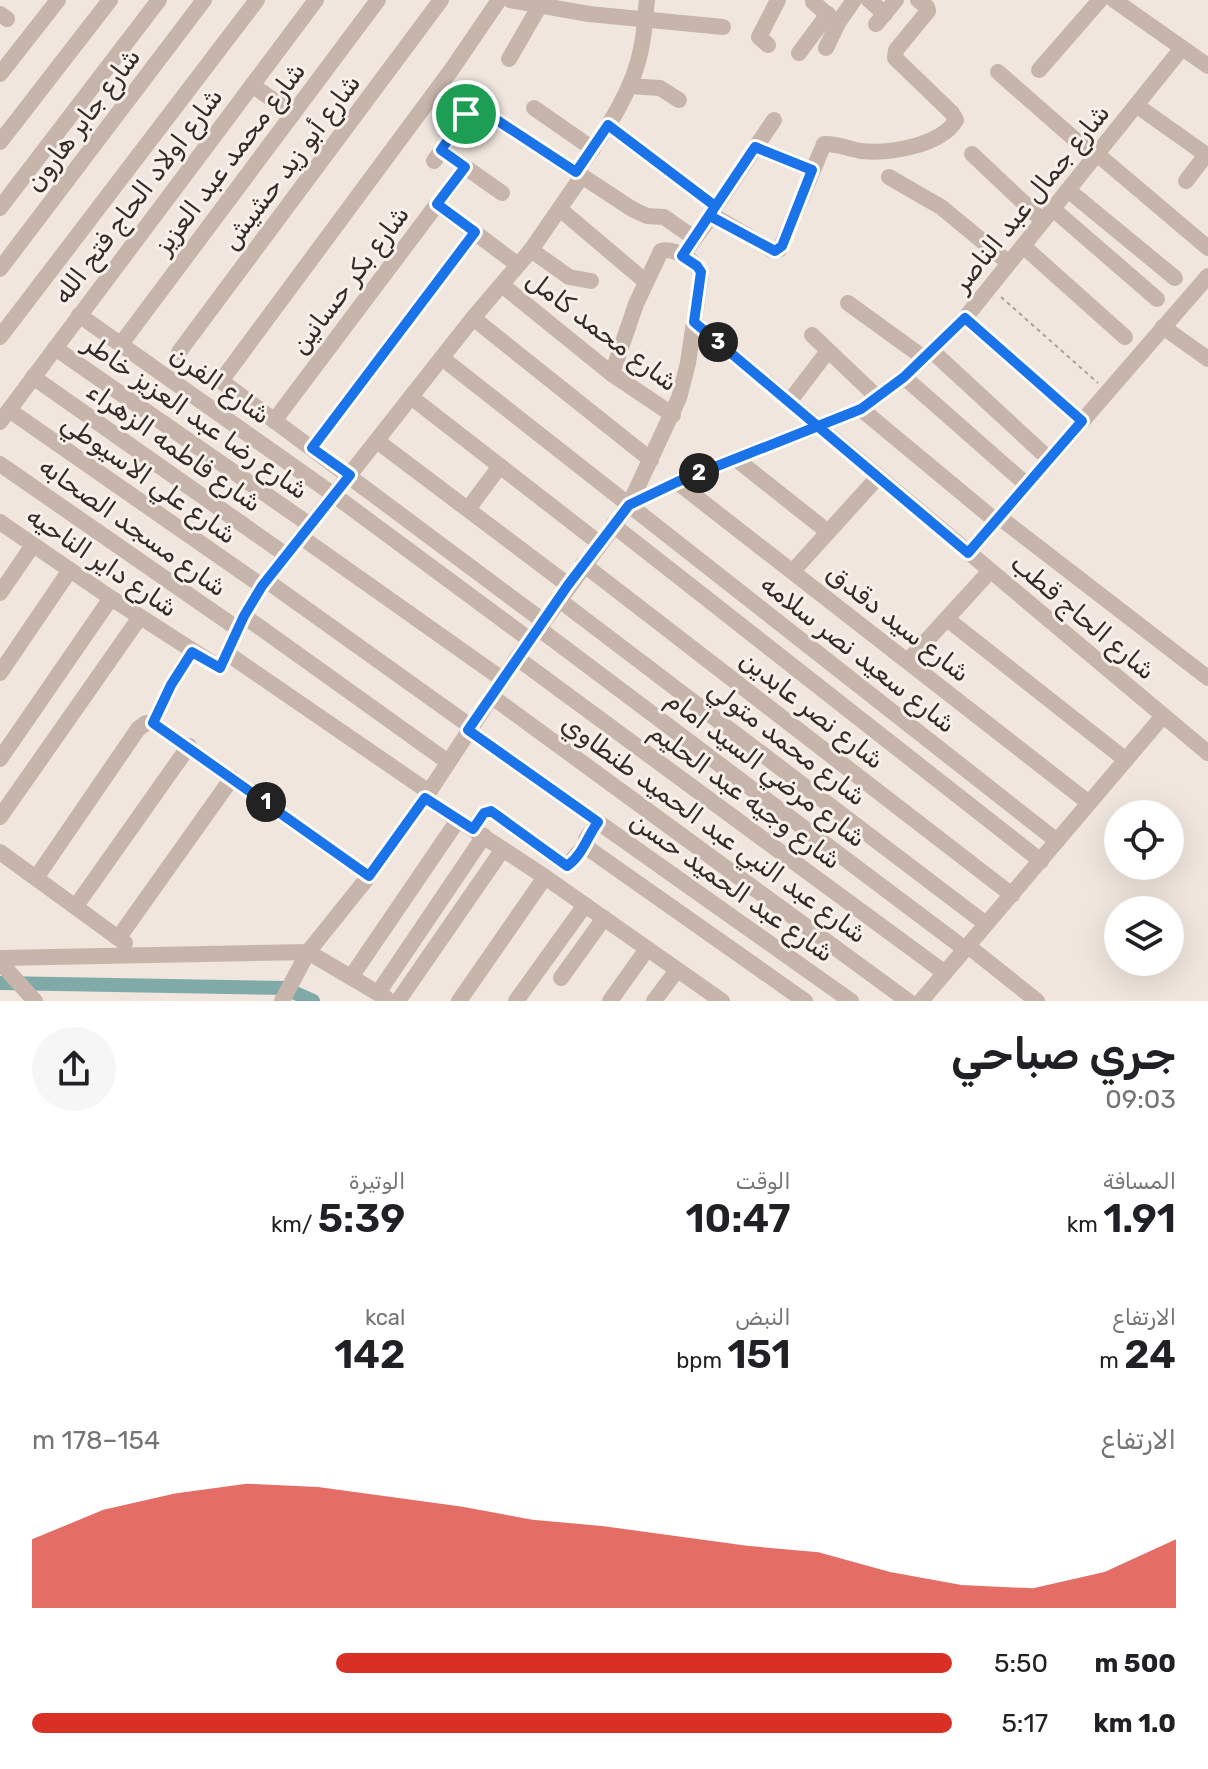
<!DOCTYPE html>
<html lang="ar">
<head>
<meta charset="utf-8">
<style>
  body { margin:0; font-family:Rubik,"Noto Sans Arabic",sans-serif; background:#f6f6f6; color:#202124; direction:rtl; height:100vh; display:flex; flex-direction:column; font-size:30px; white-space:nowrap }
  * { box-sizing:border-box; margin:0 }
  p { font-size:26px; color:#757577 }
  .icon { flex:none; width:44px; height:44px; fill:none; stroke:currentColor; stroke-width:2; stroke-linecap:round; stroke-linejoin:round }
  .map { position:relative; height:1001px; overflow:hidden; direction:ltr }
  .panel { display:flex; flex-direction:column; background:#fff; flex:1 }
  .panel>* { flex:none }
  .controls { position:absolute; left:1104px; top:800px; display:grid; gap:16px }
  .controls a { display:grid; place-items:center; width:80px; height:80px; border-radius:50%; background:#fff; box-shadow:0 8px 32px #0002; font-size:40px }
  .pin { position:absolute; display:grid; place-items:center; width:68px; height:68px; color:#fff; margin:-34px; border:4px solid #fff; border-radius:50%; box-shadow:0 2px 8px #0007 }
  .km { position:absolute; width:40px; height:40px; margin:-20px; border-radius:50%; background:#222; color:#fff; font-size:22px; line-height:40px; text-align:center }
  .round { display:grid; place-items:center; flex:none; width:84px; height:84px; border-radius:42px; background:#f6f6f6 }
  .summary { display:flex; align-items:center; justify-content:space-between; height:136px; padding:0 32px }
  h1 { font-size:44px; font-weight:600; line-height:60px }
  .stats { display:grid; grid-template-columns:repeat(3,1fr); gap:12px; height:136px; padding:8px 32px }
  .stats div { display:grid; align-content:center }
  .stats b { font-size:40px; font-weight:600 }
  .stats small { font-size:22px; font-weight:400 }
  .stats p { font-size:22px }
  .chart { height:224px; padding:16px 32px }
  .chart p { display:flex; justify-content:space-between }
  .chart svg { width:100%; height:144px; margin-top:8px; fill:#d93025; opacity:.7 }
  ul { padding:0 32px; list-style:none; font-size:26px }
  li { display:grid; grid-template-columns:128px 96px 1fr; align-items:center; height:60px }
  li i { height:20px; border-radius:10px; background:#d93025 }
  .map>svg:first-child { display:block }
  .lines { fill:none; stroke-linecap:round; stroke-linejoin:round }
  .canal { stroke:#80aaa8; stroke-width:14 }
  .path { stroke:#b29f95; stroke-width:2; stroke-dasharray:4 4; stroke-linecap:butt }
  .minor { stroke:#c7b5ab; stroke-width:16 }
  .route-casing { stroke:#fff; stroke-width:16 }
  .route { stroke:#1a73e8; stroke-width:10 }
  .labels { text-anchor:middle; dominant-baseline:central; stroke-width:6; stroke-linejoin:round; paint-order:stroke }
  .street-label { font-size:26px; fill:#352c29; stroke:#f8f0ea }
</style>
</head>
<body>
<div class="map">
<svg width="1208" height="1001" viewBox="0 0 1208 1001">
  <rect width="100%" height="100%" fill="#f0e6de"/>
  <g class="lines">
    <polyline class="canal" points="0,983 284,988 313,1001"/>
    <polyline class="path" points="1001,297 1098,383"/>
    <g class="minor">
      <polyline points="499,0 452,69 221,381 543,621"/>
      <polyline points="510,0 589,14 723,27"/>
      <polyline points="869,0 885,14"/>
      <polyline points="1114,0 1208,66"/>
      <polyline points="813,2 836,22"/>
      <polyline points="0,14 7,19"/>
      <polyline points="876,24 896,0"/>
      <polyline points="768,45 759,37 778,0"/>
      <polyline points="826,48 838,23 854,0"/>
      <polyline points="799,53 828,14"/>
      <polyline points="509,59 539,7"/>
      <polyline points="1039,70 1100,0"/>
      <polyline points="998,72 1095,157"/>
      <polyline points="0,74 58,0"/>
      <polyline points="252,85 293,114"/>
      <polyline points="629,86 660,88 679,100"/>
      <polyline points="1136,105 1208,156"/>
      <polyline points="534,108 593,149"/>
      <polyline points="608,125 715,206"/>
      <polyline points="0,142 110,0"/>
      <polyline points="755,147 812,170"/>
      <polyline points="441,150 502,193"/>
      <polyline points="972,154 1043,221"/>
      <polyline points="1097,154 1208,248"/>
      <polyline points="434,161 469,111 480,109 632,209 647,216 664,217 694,238"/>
      <path d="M576,172C604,133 634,92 642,44C645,29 645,15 647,0"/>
      <polyline points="889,177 941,207 1009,263"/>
      <polyline points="1186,181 1206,155"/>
      <polyline points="1068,190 1175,278"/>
      <polyline points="437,204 518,265"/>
      <polyline points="0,208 159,0"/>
      <polyline points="1053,209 1157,299"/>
      <polyline points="561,210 646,282"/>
      <polyline points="710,215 774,120"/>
      <polyline points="1023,246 1125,337"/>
      <polyline points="531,250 569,277 591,281"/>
      <path d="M682,256L712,215L772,250L780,249L824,144C836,143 849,149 861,151C888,154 941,146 956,120L952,113L895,58L896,50L928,11L927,7L918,0"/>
      <polyline points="0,269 204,0"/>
      <polyline points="502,285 612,374 673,415"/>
      <polyline points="848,303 924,358"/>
      <polyline points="79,315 334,495 530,640"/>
      <polyline points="473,318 651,460"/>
      <polyline points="965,318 1082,421"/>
      <polyline points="694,322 1208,753"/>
      <polyline points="1163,327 1208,359"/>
      <polyline points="812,335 877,397"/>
      <polyline points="0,337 257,0"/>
      <polyline points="121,344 378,0"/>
      <polyline points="55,348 310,525"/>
      <polyline points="932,351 1049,459"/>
      <polyline points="179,352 441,0"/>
      <polyline points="442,358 1057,841"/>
      <path d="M612,374L636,304L661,251C675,247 698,262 701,275L688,363L679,398L629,505"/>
      <polyline points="33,377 286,555"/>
      <polyline points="904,377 1027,485"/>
      <polyline points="411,397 599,543"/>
      <polyline points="789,402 828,351"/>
      <polyline points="861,409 996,521"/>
      <polyline points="9,410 262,586"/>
      <polyline points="274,421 465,167"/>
      <polyline points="0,422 316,0"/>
      <polyline points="377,441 568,585"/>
      <polyline points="312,448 475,232"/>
      <polyline points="736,459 828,532"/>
      <polyline points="0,464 238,629"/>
      <polyline points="677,482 1089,803"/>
      <polyline points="468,509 500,466"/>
      <polyline points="999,517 1208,678"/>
      <polyline points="0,522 111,598 220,668 244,616 262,586 473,318 531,250 582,176"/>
      <polyline points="613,525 1041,861"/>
      <polyline points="301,537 502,679"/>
      <polyline points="968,553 1208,276"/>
      <polyline points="583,564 1012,895"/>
      <polyline points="793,571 878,477"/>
      <polyline points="267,581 470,726"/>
      <polyline points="0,593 33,545"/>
      <polyline points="558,599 986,924"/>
      <polyline points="244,616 448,762"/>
      <polyline points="947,619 1126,760"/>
      <polyline points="538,628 965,949"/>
      <polyline points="228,654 429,792"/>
      <polyline points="517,658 945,973"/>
      <polyline points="908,661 990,571"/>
      <polyline points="0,673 70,570"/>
      <polyline points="491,696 908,1001"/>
      <polyline points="153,723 171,685 192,652"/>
      <polyline points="468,730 851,1001"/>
      <polyline points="0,759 111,598"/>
      <polyline points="425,798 545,877 722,1001"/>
      <polyline points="0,817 140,617"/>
      <polyline points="598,822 586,839 589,849 805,1001"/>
      <polyline points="473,829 484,813 491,811 567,866 586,844"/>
      <polyline points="0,852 125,943"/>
      <polyline points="36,878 138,729 146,723 153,723 369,876"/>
      <polyline points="76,906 189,746"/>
      <polyline points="119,937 232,778"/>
      <polyline points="968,946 1037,1001"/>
      <polyline points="308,952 386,998"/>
      <polyline points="0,958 308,952"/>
      <polyline points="0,962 35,1001"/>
      <polyline points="351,977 458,820"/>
      <polyline points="561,978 604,918"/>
      <polyline points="378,993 484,836"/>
      <polyline points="282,1001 308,952 369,876 425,798 517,658 629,505 677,482 861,409 904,377 965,318 1182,48"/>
      <polyline points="398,1001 503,849"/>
      <polyline points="459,1001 545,877"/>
      <polyline points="516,1001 585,905"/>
      <polyline points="610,1001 647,949"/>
      <polyline points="654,1001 677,970"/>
      <polyline points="921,1001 1163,716"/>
    </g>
  </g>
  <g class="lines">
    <g class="route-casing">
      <path id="route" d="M466,114L441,150L465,167L437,204L475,232L312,448L350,475L262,586L244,616L220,668L192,652L171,685L153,723L369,876L425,798L473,829L484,813L491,811L567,866C582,856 587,837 598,822L468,730L568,585L629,505L677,482L861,409L904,377L965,318L1082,421L968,553L694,322L701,272L697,266L682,256L755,147L812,170L782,246L775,251L710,216L715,206L608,125L576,172L480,109H472L466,114"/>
    </g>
    <use href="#route" class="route"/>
  </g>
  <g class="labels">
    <g class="street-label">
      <text transform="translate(83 120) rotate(-53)">شارع جابر هارون</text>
      <text transform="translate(230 158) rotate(-53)">شارع محمد عبد العزيز</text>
      <text transform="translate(291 162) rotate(-53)">شارع أبو زيد حشيش</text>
      <text transform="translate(138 196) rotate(-53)">شارع اولاد الحاج فتح الله</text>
      <text transform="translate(1031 198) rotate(-51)">شارع جمال عبد الناصر</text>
      <text transform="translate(350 280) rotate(-53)">شارع بكر حسانين</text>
      <text transform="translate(602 331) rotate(37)">شارع محمد كامل</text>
      <text transform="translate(220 385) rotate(35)">شارع الفرن</text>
      <text transform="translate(196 417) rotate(35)">شارع رضا عبد العزيز خاطر</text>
      <text transform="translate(174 447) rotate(35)">شارع فاطمه الزهراء</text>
      <text transform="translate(149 479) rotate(35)">شارع علي الاسيوطي</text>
      <text transform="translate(133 527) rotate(35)">شارع مسجد الصحابه</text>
      <text transform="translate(102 562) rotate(34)">شارع داير الناحيه</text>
      <text transform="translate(1083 617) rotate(40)">شارع الحاج قطب</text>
      <text transform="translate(898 623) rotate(38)">شارع سيد دقدق</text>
      <text transform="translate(858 654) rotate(38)">شارع سعيد نصر سلامه</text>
      <text transform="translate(812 710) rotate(38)">شارع نصر عابدين</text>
      <text transform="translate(787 743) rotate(37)">شارع محمد متولي</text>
      <text transform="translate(766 769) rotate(37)">شارع مرضي السيد امام</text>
      <text transform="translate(745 796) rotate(36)">شارع وجيه عبد الحليم</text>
      <text transform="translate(714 829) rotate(36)">شارع عبد النبي عبد الحميد طنطاوي</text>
      <text transform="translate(732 887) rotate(35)">شارع عبد الحميد حسن</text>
    </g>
  </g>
</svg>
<div class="controls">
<a><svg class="icon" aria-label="locate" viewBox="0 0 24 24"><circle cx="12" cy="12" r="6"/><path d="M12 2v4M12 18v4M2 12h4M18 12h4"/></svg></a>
<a><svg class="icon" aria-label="layers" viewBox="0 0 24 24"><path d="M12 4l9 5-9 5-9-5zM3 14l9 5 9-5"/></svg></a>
</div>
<div class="pin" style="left:466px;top:114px;background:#1e9e55"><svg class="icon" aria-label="arrive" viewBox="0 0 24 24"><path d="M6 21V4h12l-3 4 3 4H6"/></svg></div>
<b class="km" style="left:266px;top:802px">1</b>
<b class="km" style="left:699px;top:473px">2</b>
<b class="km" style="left:718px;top:342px">3</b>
</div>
<section class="panel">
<div class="summary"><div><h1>جري صباحي</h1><p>09:03</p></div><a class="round"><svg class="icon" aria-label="share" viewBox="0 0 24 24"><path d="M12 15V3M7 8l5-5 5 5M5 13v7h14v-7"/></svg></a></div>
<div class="stats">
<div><p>المسافة</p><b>1.91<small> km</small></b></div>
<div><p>الوقت</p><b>10:47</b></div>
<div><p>الوتيرة</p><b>5:39<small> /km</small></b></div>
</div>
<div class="stats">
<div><p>الارتفاع</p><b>24<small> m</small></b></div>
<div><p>النبض</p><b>151<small> bpm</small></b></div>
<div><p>kcal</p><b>142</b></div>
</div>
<div class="chart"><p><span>الارتفاع</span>154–178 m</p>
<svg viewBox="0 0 160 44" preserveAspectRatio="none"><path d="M0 44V23L10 14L20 9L30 6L40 7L50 10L60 13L70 17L80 19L90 22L100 25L110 27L120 33L130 37L140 38L150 33L160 23V44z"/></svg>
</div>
<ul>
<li><b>500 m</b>5:50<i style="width:67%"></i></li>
<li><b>1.0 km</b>5:17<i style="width:100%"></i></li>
</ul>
</section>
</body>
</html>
